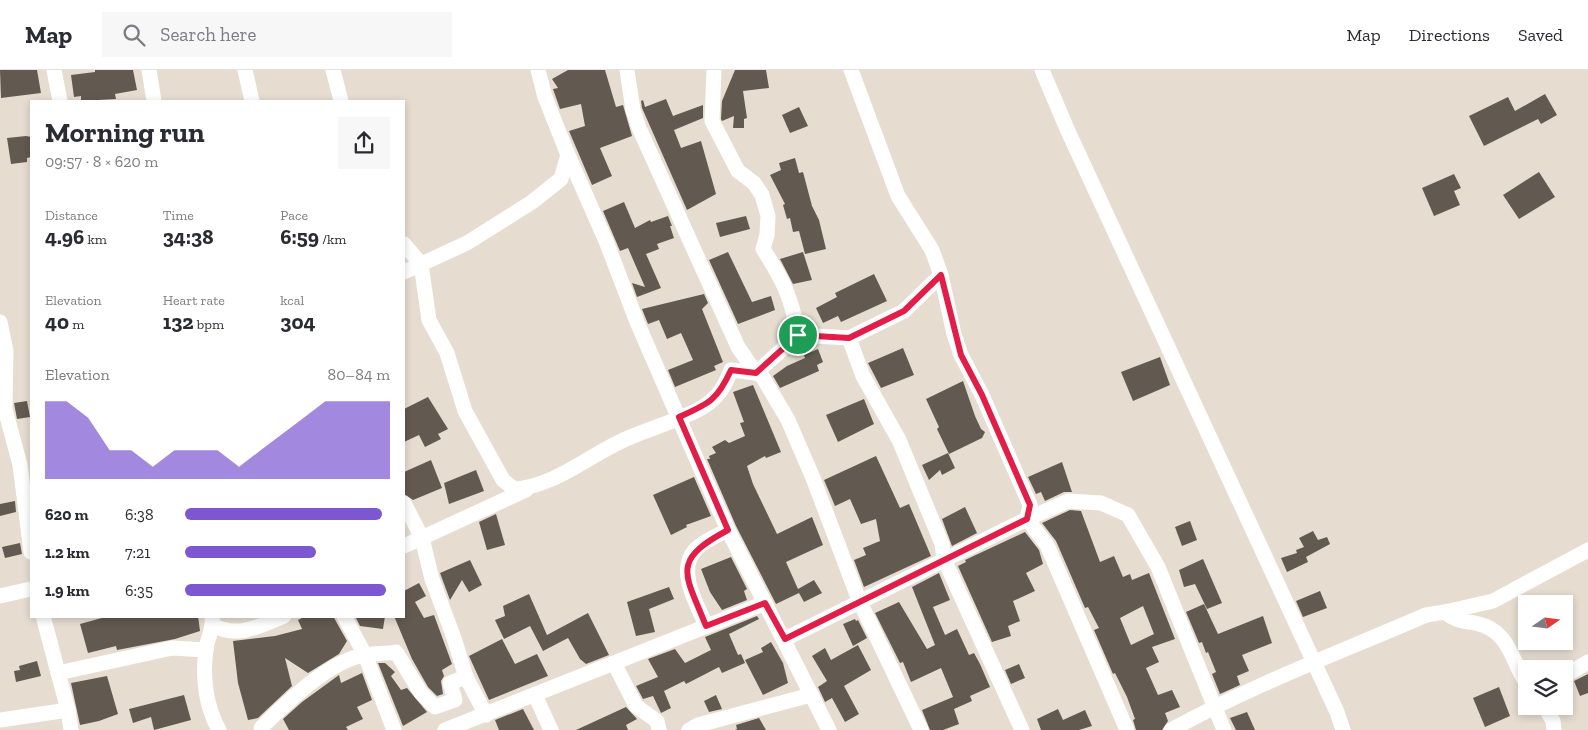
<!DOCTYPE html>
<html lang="en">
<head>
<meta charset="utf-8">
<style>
  body { margin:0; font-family:"Zilla Slab",serif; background:#f7f7f7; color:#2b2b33; height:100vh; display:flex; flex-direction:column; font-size:19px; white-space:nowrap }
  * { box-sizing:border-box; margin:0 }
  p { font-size:16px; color:#7c7c81 }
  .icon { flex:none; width:28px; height:28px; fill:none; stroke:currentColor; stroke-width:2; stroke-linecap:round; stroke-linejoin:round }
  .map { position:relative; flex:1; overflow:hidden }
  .drawer { position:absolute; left:30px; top:30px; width:375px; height:518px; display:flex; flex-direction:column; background:#fff; border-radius:0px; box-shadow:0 2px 8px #0003 }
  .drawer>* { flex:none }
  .needle { width:32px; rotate:76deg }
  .tools { position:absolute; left:1518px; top:525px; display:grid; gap:10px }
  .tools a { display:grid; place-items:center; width:55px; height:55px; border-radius:0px; background:#fff; box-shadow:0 2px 8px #0003; font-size:25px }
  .pin { position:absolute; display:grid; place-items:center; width:42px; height:42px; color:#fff; margin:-21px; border:2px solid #fff; border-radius:50%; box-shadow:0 1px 5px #0007 }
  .round { display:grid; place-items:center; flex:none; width:52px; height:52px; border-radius:0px; background:#f7f7f7 }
  .summary { display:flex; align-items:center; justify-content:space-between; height:85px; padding:0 15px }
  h1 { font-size:28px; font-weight:700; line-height:38px }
  .figures { display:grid; grid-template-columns:repeat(3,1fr); gap:8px; height:85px; padding:5px 15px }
  .figures div { display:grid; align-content:center }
  .figures b { font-size:21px; font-weight:700 }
  .figures small { font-size:14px; font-weight:400 }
  .figures p { font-size:14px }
  .chart { height:140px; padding:10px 15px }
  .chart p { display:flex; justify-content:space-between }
  .chart svg { width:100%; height:90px; margin-top:5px; fill:#7c57d1; opacity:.7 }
  ul { padding:0 15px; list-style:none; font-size:16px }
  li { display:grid; grid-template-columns:80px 60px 1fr; align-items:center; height:38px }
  li i { height:12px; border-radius:6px; background:#7c57d1 }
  header { display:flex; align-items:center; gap:30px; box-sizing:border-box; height:70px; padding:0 25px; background:#fff; border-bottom:1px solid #e1e1e2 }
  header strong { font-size:24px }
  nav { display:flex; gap:28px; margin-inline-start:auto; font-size:18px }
  .search { width:350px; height:45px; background:#f7f7f7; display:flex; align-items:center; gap:12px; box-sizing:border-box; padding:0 18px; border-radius:0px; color:#7c7c81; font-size:19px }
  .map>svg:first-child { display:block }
  .building { fill:#625a50; fill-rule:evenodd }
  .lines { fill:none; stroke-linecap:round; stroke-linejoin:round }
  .street { stroke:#fff; stroke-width:15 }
  .route-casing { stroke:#fff; stroke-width:10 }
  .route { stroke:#e11d48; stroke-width:6 }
</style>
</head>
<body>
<header>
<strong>Map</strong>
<div class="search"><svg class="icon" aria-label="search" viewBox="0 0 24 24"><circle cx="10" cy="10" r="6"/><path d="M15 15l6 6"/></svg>Search here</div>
<nav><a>Map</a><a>Directions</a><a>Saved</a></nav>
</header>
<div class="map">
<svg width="1588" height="660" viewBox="0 0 1588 660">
  <rect width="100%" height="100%" fill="#e6ddd0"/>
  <g class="building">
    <polygon points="0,0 37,0 41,23 1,28"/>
    <polygon points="95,0 133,0 137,20 115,24 116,29 81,31 81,26 74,27 71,5 95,2"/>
    <polygon points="568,0 605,0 616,37 623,35 632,66 600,78 612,106 592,115 569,61 585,56 581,34 560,39 553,19 558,18 552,9"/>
    <polygon points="735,0 766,0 769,18 743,21 747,48 744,49 744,58 733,58 734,46 722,51 721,49 722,31"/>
    <polygon points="1545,24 1557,45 1541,54 1538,49 1484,76 1469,46 1508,27 1515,41"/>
    <polygon points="666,29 673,46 703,35 703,48 674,60 681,78 701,71 716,124 687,140 642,38 641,31 643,30 645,37"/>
    <polygon points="799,37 808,56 790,63 782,45"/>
    <polygon points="26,66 31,67 31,87 27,88 27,92 11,94 7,68"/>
    <polygon points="795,88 799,103 803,102 812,136 819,150 826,179 805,184 799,161 793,162 790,148 787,149 783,135 785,134 770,105 781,100 779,93"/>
    <polygon points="1539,102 1555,127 1519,149 1503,125"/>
    <polygon points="1454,104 1461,118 1454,121 1460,135 1434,146 1422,118"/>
    <polygon points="624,132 635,158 650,150 651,152 668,146 672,156 670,156 674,168 657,174 659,179 646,184 661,218 637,227 632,213 645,217 628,178 620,181 603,141"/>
    <polygon points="746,146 750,159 720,167 716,153"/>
    <polygon points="728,182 752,232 771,226 775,240 738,254 709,190"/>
    <polygon points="803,182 812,210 793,214 780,189"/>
    <polygon points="874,204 887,231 841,252 838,246 823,253 816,238 837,227 835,223"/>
    <polygon points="704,224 708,233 702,239 723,292 714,296 716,300 675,317 668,300 693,290 681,263 667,269 659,250 648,254 642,239"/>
    <polygon points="903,278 914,305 881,318 868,293"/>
    <polygon points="818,279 823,292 817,295 819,301 780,318 773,306 787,296 805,288 804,285"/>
    <polygon points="1160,287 1170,315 1133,331 1121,302"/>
    <polygon points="963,311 975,346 981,359 985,362 982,368 949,384 937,359 939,357 926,329"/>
    <polygon points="753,315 781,382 766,388 765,386 747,396 753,414 777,464 812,447 823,475 786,492 798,519 814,510 822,523 804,532 799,523 776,534 736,456 707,389 710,389 709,386 716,383 712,377 725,370 729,373 745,366 740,353 744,352 733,322"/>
    <polygon points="428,327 448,359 438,364 441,369 425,377 419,365 404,372 404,339"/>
    <polygon points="864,329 874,354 838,372 826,345"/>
    <polygon points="27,331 30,347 17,349 14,333"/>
    <polygon points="948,383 955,398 942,405 940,400 929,410 922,395"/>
    <polygon points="876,386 900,438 909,434 931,486 864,517 854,490 866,485 863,478 880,471 876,449 861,454 850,429 835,436 824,410"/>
    <polygon points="431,390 442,418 413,430 404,424 404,402"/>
    <polygon points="1062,392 1072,422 1064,422 1045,431 1041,422 1036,424 1028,407"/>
    <polygon points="476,400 484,421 449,434 444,413"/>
    <polygon points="694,407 711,446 686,455 687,457 671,465 653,425"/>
    <polygon points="15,431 16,442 0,446 0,434"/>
    <polygon points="965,437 977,463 952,476 942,449"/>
    <path d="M1070,440L1081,441L1100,492L1114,486L1123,507L1130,504L1132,510L1149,503L1175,569L1152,577L1159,592L1146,598L1158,625L1172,620L1180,637L1165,643L1168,651L1162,660H1136L1133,650L1135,649L1127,627L1115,603L1113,604L1094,560L1099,558L1088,537L1085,538L1056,471L1042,453ZM1143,536L1154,564L1131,575L1120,548Z"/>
    <polygon points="496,444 505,475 487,480 479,452"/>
    <polygon points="1190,451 1197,470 1182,476 1175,457"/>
    <polygon points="1313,461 1318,470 1327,467 1330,474 1306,487 1308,492 1287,502 1281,488 1297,483 1296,480 1304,477 1299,468"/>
    <polygon points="1025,462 1039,480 1043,494 1026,503 1035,521 1013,531 1020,551 1008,556 1011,566 992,572 958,496 966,492 965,490"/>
    <polygon points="20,473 22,484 5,488 2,477"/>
    <polygon points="731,487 747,519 744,521 747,530 722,540 710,522 701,499"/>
    <polygon points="1203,489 1222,533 1207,539 1195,514 1184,517 1179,500"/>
    <polygon points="470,490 482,515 469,522 462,510 450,530 440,503"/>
    <polygon points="939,503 950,530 933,537 945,565 957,559 969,585 974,583 980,594 990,617 970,626 972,631 954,639 959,654 943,660 930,660 922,640 953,627 941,598 911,612 903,592 900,593 875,543 899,532 927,579 935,575 912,517"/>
    <polygon points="419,513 426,526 415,532 424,548 434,545 452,594 442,600 444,606 441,611 443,624 437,626 428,617 412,589 394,546 404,546 404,521"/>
    <polygon points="669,517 674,529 649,539 655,562 636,566 627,532"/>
    <polygon points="1320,521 1327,538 1303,547 1296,531"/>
    <polygon points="529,524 547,565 588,543 609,585 586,594 580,589 568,568 543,581 530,556 504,569 495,550 505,546 503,536"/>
    <polygon points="1204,534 1218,564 1263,546 1272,573 1242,585 1249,601 1237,606 1240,615 1220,624 1212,604 1216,602 1208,582 1206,583 1202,572 1199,573 1186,542"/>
    <polygon points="109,546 198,546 200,561 175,569 117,580 116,576 88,583 80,554"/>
    <polygon points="306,546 333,546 347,571 339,584 308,603 285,588 292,616 258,648 248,650 238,613 233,571 275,566 302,559 298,550"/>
    <polygon points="355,546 385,546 383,559 360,556"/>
    <polygon points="757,546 759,549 729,564 738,585 741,584 745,593 722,603 719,597 686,614 684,611 664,621 671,638 661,643 653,626 643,629 636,616 658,607 648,589 675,579 685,593 711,580 705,567"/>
    <polygon points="855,549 856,551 858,550 867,568 853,576 843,554"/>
    <polygon points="502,569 515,594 537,584 548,606 489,630 469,586"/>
    <polygon points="771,572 783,593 788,613 763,625 745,590 763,582 761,578"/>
    <polygon points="858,575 871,600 844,616 859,644 845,652 832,628 825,632 818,617 827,611 812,586 825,578 831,590"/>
    <polygon points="37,591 41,606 16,612 14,601 20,600 19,596"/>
    <polygon points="378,593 385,593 395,602 391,606 401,620 407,618 427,642 403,656"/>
    <polygon points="1019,594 1025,608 1011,614 1005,600"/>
    <polygon points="361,600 372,630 357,637 363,649 346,657 348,660 289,660 283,649 302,632 339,605 341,613 362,603"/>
    <polygon points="1588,604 1588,623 1580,626 1574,611"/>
    <polygon points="107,606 118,644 99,651 80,655 71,613"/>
    <polygon points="1499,617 1510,646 1485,657 1473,628"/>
    <polygon points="184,625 191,650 154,660 151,647 133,653 129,639"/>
    <polygon points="716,625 722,639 709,642 704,631"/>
    <polygon points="626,637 637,649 626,655 628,660 576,660"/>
    <polygon points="523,639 534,660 499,660 495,650"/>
    <polygon points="1058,639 1063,650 1085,640 1092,656 1079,660 1041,660 1037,649"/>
    <polygon points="1247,642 1255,660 1236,660 1230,648"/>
    <polygon points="759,648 766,660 735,660 737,659 736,655"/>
  </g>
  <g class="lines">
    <g class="street">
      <polyline points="54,0 60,31"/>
      <polyline points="149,0 154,31"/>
      <polyline points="245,0 252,31"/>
      <polyline points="333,0 341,31"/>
      <polyline points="538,0 545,27 568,85 606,171 637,252 700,397 728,460 829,660"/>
      <polyline points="627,0 633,40 639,58 738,277 756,303 762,306 788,350 813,408 859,530 921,660"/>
      <polyline points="851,0 898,126 932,180 941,205 954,264 961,285 982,325 1030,435 1027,449 1047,475 1127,660"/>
      <polyline points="1042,0 1067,59 1337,642 1343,660"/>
      <path d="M404,174L421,194L429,250L447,283L465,341L503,410L514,419C556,416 589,385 626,369C647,359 694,346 710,332C721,323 726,313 731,300L756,303L798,265C792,228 783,210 763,179L767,165L768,146L762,125L754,113L738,101L712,51L714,0"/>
      <polyline points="404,202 467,173 532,132 561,109 568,85"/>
      <polyline points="0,252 6,281 5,339 20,395 31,482"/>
      <polyline points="798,265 849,268 904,241 941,205"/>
      <polyline points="849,268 863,306 899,370 942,474 944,489 1022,660"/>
      <polyline points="404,433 422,468 432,509 454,568 466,607 486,645"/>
      <polyline points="404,476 526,420"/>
      <polyline points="0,526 31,519"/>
      <polyline points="1445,542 1493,531 1588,480"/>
      <polyline points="43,546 68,640 71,660"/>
      <path d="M212,546C214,559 207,568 206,580C202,607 206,637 219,660"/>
      <polyline points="344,546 365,585 394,660"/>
      <path d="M213,555C237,569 260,556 284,546"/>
      <path d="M706,556C698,535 676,502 695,480C703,471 717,466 728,460"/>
      <polyline points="785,569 1027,449 1068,431 1101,433 1128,445 1158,497 1224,660"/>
      <polyline points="614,593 636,636 657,651 659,660"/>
      <polyline points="58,603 172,578 206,580"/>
      <polyline points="1564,606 1588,592"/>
      <polyline points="535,625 551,660"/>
      <polyline points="1544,636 1553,651 1554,660"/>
      <polyline points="0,650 68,640"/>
      <path d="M261,658C286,633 330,590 365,585C375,583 386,584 396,582L421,623L435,637L455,630L450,613L466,607"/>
      <polyline points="445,660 765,533"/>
      <polyline points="689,660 698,655 811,625"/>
      <path d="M1171,660C1252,615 1341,582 1426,545L1445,542C1460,555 1468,549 1485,556C1510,566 1513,593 1526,613"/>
    </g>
  </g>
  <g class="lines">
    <g class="route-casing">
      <path id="route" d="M941,205L961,285L982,325L1030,435L1027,449L785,569L765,533L706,556C685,503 670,491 728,460L679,347C708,334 717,331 731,300L756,303L798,265L849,268L904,241Z"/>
    </g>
    <use href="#route" class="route"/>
  </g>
</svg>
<div class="tools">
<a><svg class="needle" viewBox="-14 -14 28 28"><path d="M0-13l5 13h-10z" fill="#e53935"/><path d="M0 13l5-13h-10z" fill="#7c7c81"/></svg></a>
<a><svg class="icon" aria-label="layers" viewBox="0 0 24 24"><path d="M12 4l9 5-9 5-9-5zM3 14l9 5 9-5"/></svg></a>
</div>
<div class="pin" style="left:798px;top:265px;background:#1e9e55"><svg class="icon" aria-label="arrive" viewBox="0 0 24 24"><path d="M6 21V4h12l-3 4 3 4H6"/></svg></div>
<section class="drawer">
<div class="summary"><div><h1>Morning run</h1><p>09:57 · 8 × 620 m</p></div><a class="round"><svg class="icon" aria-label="share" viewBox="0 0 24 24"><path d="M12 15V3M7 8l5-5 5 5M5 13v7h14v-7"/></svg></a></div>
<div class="figures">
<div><p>Distance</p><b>4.96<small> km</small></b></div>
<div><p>Time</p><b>34:38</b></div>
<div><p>Pace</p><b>6:59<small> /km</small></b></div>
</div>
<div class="figures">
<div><p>Elevation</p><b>40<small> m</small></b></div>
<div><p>Heart rate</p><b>132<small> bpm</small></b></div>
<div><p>kcal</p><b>304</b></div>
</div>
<div class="chart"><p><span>Elevation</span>80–84 m</p>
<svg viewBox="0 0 160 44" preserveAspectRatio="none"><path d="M0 44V6L10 6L20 14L30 30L40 30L50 38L60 30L70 30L80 30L90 38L100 30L110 22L120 14L130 6L140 6L150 6L160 6V44z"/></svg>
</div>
<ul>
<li><b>620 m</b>6:38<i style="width:96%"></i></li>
<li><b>1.2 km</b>7:21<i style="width:64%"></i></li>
<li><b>1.9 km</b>6:35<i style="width:98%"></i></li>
</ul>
</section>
</div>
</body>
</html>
